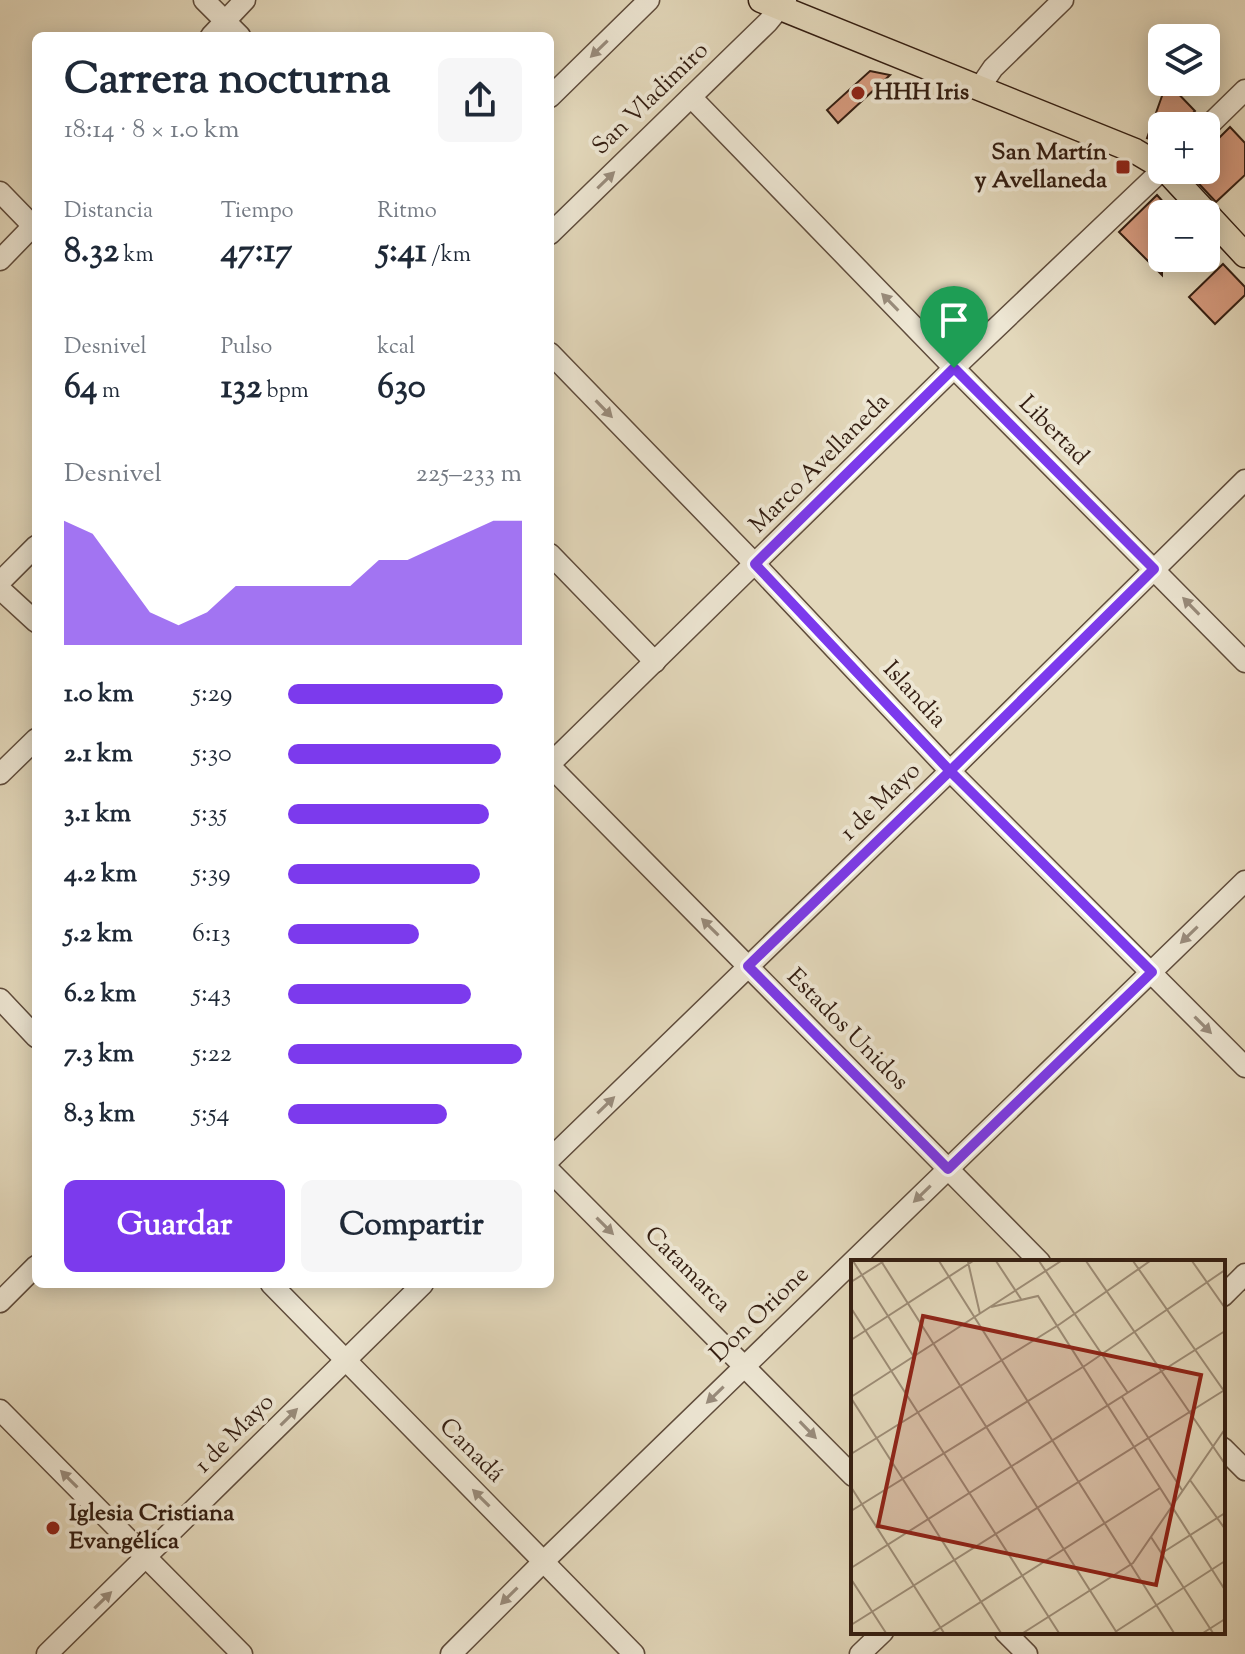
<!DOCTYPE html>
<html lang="es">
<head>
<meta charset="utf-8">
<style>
  body { margin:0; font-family:"Sorts Mill Goudy",serif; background:#f6f6f7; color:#1f2937; height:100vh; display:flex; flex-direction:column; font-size:30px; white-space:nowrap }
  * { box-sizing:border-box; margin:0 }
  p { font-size:26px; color:#747a83 }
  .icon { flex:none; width:44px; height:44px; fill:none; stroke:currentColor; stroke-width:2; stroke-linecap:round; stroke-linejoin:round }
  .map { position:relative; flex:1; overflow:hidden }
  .drawer { position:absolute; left:32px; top:32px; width:522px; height:1256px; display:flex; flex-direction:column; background:#fff; border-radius:12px; box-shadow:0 4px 20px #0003 }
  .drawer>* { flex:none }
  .controls { position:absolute; left:1148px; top:24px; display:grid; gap:16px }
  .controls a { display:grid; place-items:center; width:72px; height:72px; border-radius:12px; background:#fff; box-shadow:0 4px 20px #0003; font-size:40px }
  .pin { position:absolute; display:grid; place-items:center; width:68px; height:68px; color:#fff; margin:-82px -34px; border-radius:50% 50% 50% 0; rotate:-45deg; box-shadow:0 0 8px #0007 }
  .pin .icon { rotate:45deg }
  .round { display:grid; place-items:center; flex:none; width:84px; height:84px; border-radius:12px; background:#f6f6f7 }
  .headline { display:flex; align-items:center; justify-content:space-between; height:136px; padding:0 32px }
  h1 { font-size:44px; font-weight:700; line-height:60px }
  .figures { display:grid; grid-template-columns:repeat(3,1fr); gap:12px; height:136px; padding:8px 32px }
  .figures div { display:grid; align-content:center }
  .figures b { font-size:34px; font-weight:700 }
  .figures small { font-size:22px; font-weight:400 }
  .figures p { font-size:22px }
  .chart { height:224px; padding:16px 32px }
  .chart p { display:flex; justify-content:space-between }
  .chart svg { width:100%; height:144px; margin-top:8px; fill:#7c3aed; opacity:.7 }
  .cta { display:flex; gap:16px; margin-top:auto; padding:16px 32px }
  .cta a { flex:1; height:92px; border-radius:12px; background:#7c3aed; color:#fff; font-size:32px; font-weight:700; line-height:92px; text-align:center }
  .cta a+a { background:#f6f6f7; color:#1f2937 }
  ul { padding:0 32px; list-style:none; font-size:26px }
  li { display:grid; grid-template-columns:128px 96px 1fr; align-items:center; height:60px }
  li i { height:20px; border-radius:10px; background:#7c3aed }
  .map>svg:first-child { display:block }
  .building { fill:#d69a7e; stroke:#331d11; stroke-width:2 }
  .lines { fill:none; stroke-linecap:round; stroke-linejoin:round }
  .minor-casing { stroke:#5f4c3c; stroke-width:23 }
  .major-casing { stroke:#331d11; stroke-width:27 }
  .minor { stroke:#ede6d3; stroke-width:20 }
  .major { stroke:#e3d8bb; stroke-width:24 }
  .oneway { fill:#998c7c }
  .route-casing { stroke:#fff; stroke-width:16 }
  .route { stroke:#7c3aed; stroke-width:10 }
  .poi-dot { fill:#8f2418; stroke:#ede6d3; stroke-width:3 }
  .labels { text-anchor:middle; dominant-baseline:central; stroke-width:8; stroke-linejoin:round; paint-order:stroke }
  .poi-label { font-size:24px; font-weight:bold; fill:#331d11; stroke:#ede6d3; text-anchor:start }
  .street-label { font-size:24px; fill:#331d11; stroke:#ede6d3 }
  .inset-road { fill:none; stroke:#9d8d77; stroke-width:2 }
  .view { fill:#8f2418; fill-opacity:0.15; stroke:#8f2418; stroke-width:4 }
  .inset-edge { fill:none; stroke:#331d11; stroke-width:4 }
</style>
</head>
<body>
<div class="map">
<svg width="1245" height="1654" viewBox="0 0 1245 1654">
  <rect width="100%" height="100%" fill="#e3d8bb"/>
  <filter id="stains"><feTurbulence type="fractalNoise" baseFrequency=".0025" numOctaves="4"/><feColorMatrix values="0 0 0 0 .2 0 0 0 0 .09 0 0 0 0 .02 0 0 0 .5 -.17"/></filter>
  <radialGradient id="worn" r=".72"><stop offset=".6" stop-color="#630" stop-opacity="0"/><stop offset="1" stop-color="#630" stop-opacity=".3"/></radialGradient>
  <g class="building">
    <polygon points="870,71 890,75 838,123 827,110"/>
    <polygon points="1167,82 1195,111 1179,126 1162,126 1162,143 1147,138"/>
    <polygon points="1230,127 1245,143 1245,175 1216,202 1186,170 1206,170 1206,151"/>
    <polygon points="1157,195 1174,214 1162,214 1162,258 1175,258 1162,270 1162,275 1119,232"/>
    <polygon points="1223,264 1245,287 1245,295 1215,324 1189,297"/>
  </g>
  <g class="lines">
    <g class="minor-casing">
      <g id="minor">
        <polyline points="204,0 240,36"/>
        <polyline points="211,36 245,0"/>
        <polyline points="980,87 993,68 1063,0"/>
        <polyline points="550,97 649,0"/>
        <polyline points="691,97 954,368 1245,662"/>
        <polyline points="1206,128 1245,90"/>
        <polyline points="0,192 36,229"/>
        <polyline points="550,234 768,22 786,0"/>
        <polyline points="0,260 36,223"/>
        <polyline points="550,353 755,564 950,771 1245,1067"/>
        <polyline points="550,554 655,662"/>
        <polyline points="0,582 36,546"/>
        <polyline points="0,589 36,622"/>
        <polyline points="550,764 954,368 1162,170"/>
        <polyline points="550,766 1040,1262"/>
        <polyline points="0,774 36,739"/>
        <polyline points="0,999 36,1037"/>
        <polyline points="550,1159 950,771 1245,480"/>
        <polyline points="550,1171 853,1476"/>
        <polyline points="271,1284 634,1654"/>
        <polyline points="1223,1296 1245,1274"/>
        <polyline points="0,1302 36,1266"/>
        <polyline points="0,1410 242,1654"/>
        <polyline points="1223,1448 1245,1470"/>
        <polyline points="1005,1632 1027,1654"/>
        <polyline points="47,1654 423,1284"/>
        <polyline points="451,1654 544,1561 1245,881"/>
        <polyline points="860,1654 883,1632"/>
      </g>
    </g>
    <g class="major-casing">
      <g id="major">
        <polyline points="761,0 1135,151 1162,167"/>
        <polyline points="1166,170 1245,255"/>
      </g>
    </g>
    <use href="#minor" class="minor"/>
    <use href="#major" class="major"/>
  </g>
  <defs><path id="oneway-solid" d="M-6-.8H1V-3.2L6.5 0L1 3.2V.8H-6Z" transform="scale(2)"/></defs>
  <g class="oneway">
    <use href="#oneway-solid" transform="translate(599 49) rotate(136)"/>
    <use href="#oneway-solid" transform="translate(606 180) rotate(-44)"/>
    <use href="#oneway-solid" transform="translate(890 302) rotate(-134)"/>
    <use href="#oneway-solid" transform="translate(604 409) rotate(46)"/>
    <use href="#oneway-solid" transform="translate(1191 606) rotate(-134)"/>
    <use href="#oneway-solid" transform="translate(710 927) rotate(-135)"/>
    <use href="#oneway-solid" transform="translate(1189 935) rotate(136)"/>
    <use href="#oneway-solid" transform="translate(1203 1025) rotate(45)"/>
    <use href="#oneway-solid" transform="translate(606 1105) rotate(-44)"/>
    <use href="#oneway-solid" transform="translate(922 1194) rotate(136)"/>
    <use href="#oneway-solid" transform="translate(605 1226) rotate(45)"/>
    <use href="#oneway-solid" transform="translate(715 1395) rotate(136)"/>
    <use href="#oneway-solid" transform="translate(289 1417) rotate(-45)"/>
    <use href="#oneway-solid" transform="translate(808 1430) rotate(46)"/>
    <use href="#oneway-solid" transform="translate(69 1479) rotate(-135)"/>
    <use href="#oneway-solid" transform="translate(481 1498) rotate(-135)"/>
    <use href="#oneway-solid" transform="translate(509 1596) rotate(135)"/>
    <use href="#oneway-solid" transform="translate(103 1600) rotate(-44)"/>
  </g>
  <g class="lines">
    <g class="route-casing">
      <polyline id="route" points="954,368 755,564 950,771 1152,972 948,1169 748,966 950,771 1154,569 954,368"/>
    </g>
    <use href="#route" class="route"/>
  </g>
  <g class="poi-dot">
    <circle cx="858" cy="93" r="8"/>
    <rect x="1115" y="159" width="16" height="16" rx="4"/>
    <circle cx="53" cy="1528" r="8"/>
  </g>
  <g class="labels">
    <g class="poi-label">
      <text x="874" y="93">HHH Iris</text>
      <text x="1107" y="153" text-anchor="end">San Martín<tspan x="1107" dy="28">y Avellaneda</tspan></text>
      <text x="69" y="1514">Iglesia Cristiana<tspan x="69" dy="28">Evangélica</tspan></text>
    </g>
    <g class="street-label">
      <text transform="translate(651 99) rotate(-44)">San Vladimiro</text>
      <text transform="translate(1053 431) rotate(45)">Libertad</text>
      <text transform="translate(820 464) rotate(-45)">Marco Avellaneda</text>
      <text transform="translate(914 695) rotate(47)">Islandia</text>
      <text transform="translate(881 802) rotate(-44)">1 de Mayo</text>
      <text transform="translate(847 1030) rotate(45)">Estados Unidos</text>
      <text transform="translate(687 1270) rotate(45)">Catamarca</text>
      <text transform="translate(760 1315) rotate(-44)">Don Orione</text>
      <text transform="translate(235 1434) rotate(-45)">1 de Mayo</text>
      <text transform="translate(471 1451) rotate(45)">Canadá</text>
    </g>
  </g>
  <g transform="translate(851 1260)">
    <rect width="374" height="374" fill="#e3d8bb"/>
    <path class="inset-road" d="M2,1L63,97M30,1L266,373M88,1L323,373M145,1L170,39M188,1L277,133M235,1L374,204M282,1L373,131M341,1L374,48M117,2L129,54M0,22L33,1M140,47L187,36L374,330M0,48L208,373M0,80L122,1M0,137L210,1M271,137L331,230M0,138L150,373M0,194L209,64L299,1M339,220L374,269M0,227L93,373M0,251L235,105L374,10M300,277L362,373M311,293L374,253M0,308L374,71M0,319L35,373M0,365L372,131M264,372L374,301M81,373L309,228M172,373L282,303L374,169M352,373L374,359"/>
    <path class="view" d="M72,56L350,115L305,325L27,266Z"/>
    <rect width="374" height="374" class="inset-edge"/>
  </g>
  <rect width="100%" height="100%" filter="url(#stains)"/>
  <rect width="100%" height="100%" fill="url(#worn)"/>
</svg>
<div class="controls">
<a><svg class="icon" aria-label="layers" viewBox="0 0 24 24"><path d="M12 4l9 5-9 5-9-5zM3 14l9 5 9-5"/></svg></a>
<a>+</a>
<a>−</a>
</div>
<div class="pin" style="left:954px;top:368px;background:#1e9e55"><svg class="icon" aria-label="arrive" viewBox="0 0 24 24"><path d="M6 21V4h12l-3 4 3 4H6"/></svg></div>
<section class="drawer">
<div class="headline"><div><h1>Carrera nocturna</h1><p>18:14 · 8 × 1.0 km</p></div><a class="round"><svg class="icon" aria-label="share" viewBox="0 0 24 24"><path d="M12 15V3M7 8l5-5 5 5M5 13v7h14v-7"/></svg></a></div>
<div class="figures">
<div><p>Distancia</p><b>8.32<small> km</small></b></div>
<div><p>Tiempo</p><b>47:17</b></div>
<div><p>Ritmo</p><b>5:41<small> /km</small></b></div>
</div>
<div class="figures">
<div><p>Desnivel</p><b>64<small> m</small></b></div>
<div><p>Pulso</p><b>132<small> bpm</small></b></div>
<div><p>kcal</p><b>630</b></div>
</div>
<div class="chart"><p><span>Desnivel</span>225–233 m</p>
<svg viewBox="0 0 160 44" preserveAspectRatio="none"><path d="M0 44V6L10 10L20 22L30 34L40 38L50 34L60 26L70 26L80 26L90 26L100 26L110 18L120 18L130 14L140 10L150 6L160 6V44z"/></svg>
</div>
<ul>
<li><b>1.0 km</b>5:29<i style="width:92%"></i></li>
<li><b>2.1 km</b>5:30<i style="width:91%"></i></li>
<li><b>3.1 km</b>5:35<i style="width:86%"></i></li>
<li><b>4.2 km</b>5:39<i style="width:82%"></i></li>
<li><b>5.2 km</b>6:13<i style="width:56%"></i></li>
<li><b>6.2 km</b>5:43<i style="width:78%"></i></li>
<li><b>7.3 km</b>5:22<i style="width:100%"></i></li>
<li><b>8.3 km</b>5:54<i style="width:68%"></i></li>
</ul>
<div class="cta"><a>Guardar</a><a>Compartir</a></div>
</section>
</div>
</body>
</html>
